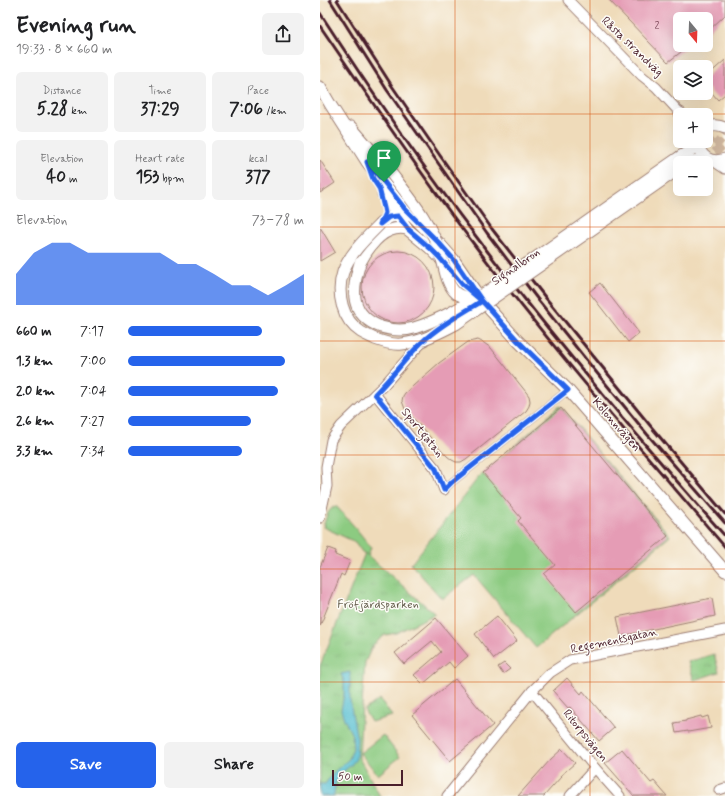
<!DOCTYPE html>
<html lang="en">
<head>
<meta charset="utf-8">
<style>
  body { margin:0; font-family:Mynerve,sans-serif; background:#f2f2f2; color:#202124; height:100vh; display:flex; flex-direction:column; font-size:15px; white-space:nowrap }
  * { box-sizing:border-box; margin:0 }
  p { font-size:13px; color:#757577 }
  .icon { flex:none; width:22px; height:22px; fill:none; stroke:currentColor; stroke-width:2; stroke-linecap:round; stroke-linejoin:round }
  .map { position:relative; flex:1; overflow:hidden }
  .side { display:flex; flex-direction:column; background:#fff; width:320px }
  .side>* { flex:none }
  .needle { width:26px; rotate:161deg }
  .buttons { position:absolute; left:353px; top:12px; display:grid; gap:8px }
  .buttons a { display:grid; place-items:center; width:40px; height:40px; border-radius:6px; background:#fff; box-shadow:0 4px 16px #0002; font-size:20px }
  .scale { position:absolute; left:12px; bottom:10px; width:71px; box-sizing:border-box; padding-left:4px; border:2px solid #4a1f2b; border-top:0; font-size:11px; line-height:14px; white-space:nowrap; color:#4a1f2b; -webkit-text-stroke:3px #fdfcf7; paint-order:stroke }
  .pin { position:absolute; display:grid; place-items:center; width:34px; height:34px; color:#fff; margin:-41px -17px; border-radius:50% 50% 50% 0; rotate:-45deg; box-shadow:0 0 4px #0007 }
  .pin .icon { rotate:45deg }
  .round { display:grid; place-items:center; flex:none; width:42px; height:42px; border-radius:6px; background:#f2f2f2 }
  .headline { display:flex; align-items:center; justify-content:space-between; height:68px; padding:0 16px }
  h1 { font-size:22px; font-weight:700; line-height:30px }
  .stats { display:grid; grid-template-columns:repeat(3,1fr); gap:6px; height:68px; padding:4px 16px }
  .stats div { display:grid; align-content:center; border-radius:6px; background:#f2f2f2; text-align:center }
  .stats b { font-size:17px; font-weight:700 }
  .stats small { font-size:11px; font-weight:400 }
  .stats p { font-size:11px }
  .chart { height:112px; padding:8px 16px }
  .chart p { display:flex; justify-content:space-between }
  .chart svg { width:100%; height:72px; margin-top:4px; fill:#2563eb; opacity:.7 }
  .button { display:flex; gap:8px; margin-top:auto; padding:8px 16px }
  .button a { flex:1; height:46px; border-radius:6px; background:#2563eb; color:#fff; font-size:16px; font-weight:700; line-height:46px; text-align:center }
  .button a+a { background:#f2f2f2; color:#202124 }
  ul { padding:0 16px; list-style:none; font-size:13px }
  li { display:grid; grid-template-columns:64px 48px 1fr; align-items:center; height:30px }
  li i { height:10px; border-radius:5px; background:#2563eb }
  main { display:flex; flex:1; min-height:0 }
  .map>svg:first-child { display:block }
  .green { fill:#8ccb81; stroke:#6b7556 }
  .park { fill:url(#park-tufts); stroke:#6b7556 }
  .water { fill:#53bdd0; stroke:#4e6e7e }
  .building { fill:#e59cb5 }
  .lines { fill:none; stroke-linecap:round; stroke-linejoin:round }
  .minor-tunnel { stroke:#ceb59d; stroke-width:9; stroke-dasharray:9 4.5; stroke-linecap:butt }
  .pedestrian-casing { stroke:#9c7d72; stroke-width:8 }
  .minor-casing { stroke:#9c7d72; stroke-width:11 }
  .tertiary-casing { stroke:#9c7d72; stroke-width:13 }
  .pedestrian { stroke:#fff; stroke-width:6 }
  .minor { stroke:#fff; stroke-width:9 }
  .tertiary { stroke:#fff; stroke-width:11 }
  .rail { stroke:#4a1f2b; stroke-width:3 }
  .tertiary-bridge-casing { stroke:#9c7d72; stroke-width:13; stroke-linecap:butt }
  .tertiary-bridge { stroke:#fff; stroke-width:11 }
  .route-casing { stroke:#fff; stroke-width:8 }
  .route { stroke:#2563eb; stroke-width:5 }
  .grid { fill:none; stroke:#d8530f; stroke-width:1; stroke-opacity:0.55 }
  .labels { text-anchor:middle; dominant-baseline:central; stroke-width:3; stroke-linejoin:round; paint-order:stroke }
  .number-label { font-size:10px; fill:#713e4e }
  .street-label { font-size:12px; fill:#4a1f2b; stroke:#fdfcf7 }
  .park-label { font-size:12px; fill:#615b49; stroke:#fdfcf7 }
</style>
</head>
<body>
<main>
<section class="side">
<div class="headline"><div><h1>Evening run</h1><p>19:33 · 8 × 660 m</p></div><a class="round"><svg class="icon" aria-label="share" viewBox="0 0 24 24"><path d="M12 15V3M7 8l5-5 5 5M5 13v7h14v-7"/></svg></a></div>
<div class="stats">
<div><p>Distance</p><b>5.28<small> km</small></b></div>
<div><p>Time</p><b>37:29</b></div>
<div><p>Pace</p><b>7:06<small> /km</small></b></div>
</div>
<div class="stats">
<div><p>Elevation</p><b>40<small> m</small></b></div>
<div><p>Heart rate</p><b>153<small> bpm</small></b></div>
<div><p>kcal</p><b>377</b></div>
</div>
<div class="chart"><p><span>Elevation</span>73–78 m</p>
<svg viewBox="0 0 160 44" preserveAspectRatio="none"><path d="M0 44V25L10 12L20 6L30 6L40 12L50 12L60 12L70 12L80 12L90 19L100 19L110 25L120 32L130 32L140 38L150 32L160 25V44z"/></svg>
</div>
<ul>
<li><b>660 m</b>7:17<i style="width:76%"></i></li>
<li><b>1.3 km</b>7:00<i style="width:89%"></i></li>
<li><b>2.0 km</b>7:04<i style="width:85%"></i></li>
<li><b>2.6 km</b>7:27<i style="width:70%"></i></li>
<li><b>3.3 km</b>7:34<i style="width:65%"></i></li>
</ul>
<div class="button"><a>Save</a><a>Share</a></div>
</section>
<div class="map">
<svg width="405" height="796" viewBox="0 0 405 796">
  <defs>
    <pattern id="park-tufts" width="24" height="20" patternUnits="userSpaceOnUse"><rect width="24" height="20" fill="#8ccb81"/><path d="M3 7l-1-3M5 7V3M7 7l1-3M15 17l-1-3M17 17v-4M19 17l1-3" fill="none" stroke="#7aae70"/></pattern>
  </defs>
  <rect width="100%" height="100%" fill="#fdfcf7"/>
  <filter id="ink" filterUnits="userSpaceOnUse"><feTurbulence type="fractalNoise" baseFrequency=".025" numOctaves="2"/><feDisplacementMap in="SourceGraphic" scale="8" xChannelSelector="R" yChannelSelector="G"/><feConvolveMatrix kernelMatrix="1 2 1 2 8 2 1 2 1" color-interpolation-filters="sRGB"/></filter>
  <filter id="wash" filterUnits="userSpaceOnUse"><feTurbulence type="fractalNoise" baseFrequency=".012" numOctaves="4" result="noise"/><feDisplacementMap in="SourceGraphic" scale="16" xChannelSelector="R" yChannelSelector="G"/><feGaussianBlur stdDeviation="0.9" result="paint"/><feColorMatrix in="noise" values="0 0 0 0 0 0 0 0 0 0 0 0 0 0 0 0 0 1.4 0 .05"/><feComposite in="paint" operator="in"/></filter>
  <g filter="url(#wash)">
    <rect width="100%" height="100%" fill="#efdbba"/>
    <g class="green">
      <polygon points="240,406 350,536 216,648 154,575 122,599 91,564 158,478"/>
      <path d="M16,506L34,526L51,547L48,556L42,552L35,542L3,527C6,519 7,509 16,506Z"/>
      <polygon points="63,735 80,757 58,775 40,753"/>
    </g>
    <g class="park">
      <polygon points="45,553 115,614 76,633 65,635 53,645 45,662 41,720 39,758 60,796 0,796 0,666"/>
      <polygon points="394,654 399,672 374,680 368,662"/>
      <polygon points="60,699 72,716 51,722 44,710"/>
    </g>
    <polygon class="water" points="30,672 30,700 33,718 37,739 36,759 31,765 18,776 16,782 14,794 13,796 0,796 0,784 5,784 15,771 29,759 33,748 32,735 24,719 21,710 24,694 24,681 21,674"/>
    <g id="blocks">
      <g class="building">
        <polygon points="289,0 405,0 405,15 386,33 386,19 360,19 360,45 370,45 348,62"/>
        <polygon points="405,60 405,94 398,100 386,86 386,77"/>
        <polygon points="0,160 15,183 0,193"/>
        <polygon points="0,227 15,252 0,261"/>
        <circle cx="78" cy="287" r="36"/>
        <polygon points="280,283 319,333 308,342 269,292"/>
        <polygon points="158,340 164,343 171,348 206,392 209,396 210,401 209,406 206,411 146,459 141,462 136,462 132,460 127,456 85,409 82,401 83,396 85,393 119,363 148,342"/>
        <polygon points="241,408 348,536 256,612 224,574 235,565 198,521 201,518 163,473"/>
        <polygon points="8,548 16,551 15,555 30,561 24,576 21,574 0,626 0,567"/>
        <polygon points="392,598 395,616 301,636 297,617"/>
        <polygon points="177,616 197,641 174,659 155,634"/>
        <polygon points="116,618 148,656 134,668 129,662 103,684 94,675 121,652 112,641 84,664 75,653"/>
        <polygon points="184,663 190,669 183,674 178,667"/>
        <polygon points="247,678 261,694 263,691 294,728 279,741 250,707 248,708 233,691"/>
        <polygon points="135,679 173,725 130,761 92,715"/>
        <polygon points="381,716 382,718 388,716 391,728 368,732 368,731 356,733 354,723 366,721 366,720"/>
        <polygon points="242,749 255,763 240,776 241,777 224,796 198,796 231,759"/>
        <polygon points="302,749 331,783 334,781 347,796 314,796 285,763"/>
      </g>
    </g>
  </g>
  <g filter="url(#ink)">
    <use href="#blocks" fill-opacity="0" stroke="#9c7d72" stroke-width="1"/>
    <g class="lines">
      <g class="minor-tunnel">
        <polyline points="386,136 405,157"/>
        <polyline points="395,146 405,135"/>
      </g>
      <g class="pedestrian-casing">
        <polyline id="pedestrian" points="124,490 132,482 248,390"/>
      </g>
      <g class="minor-casing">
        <g id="minor">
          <polyline points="248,0 322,76 336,87 362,115"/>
          <polyline points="393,161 405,169"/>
          <polyline points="121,327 147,310"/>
          <polyline points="55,394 116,469 124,490"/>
          <polyline points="0,518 7,486 6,467 11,440 21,426 64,385 94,351 106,339"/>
          <polyline points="212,691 275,768 300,796"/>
          <polyline points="399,790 405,788"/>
          <polyline points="127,796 212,691 230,673 250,660 405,630"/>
          <polyline points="250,796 275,768"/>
        </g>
      </g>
      <g class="tertiary-casing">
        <g id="tertiary">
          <polyline points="0,87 10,104 47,162 78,201 119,243 134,260 162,301 173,313 198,341 248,390 405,571"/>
          <polyline points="360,113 361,115"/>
          <polyline points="31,127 70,172"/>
          <path d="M386,129C392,124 398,125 405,128"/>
          <path d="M379,141C378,157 391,164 405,159"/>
          <polyline points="361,156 370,151 379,143"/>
          <polyline points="368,163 385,157"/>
          <polyline points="63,194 87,229 110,248 119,257 141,284 148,289"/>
          <path d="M60,224C68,217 74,214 84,218"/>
          <path d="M40,263C49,246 65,224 87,229"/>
        </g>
      </g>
      <use href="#pedestrian" class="pedestrian"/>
      <use href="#minor" class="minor"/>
      <use href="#tertiary" class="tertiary"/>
      <g class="rail">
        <polyline points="10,0 67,90 167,233 219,301 272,367 327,434 405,523"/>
        <polyline points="17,0 72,86 121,157 172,229 225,297 333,429 405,514"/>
        <path d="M0,13C50,90 102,166 158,239C236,342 320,440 405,536"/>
        <path d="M0,26C50,99 99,172 153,243C232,348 319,447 405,547"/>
      </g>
      <g class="tertiary-bridge-casing">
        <g id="tertiary-bridge">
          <path d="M70,172C91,199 113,225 122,259C125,270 127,285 136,293C142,298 150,297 157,298"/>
          <path d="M60,224C46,238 30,253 23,272C16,293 22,320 41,332C46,335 51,337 55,339C63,342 73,345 82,344C101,342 119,333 136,324L360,168"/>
          <path d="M40,263C31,291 30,315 61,327C71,330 84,331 94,328C120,320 145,305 168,291L361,156"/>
        </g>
      </g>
      <use href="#tertiary-bridge" class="tertiary-bridge"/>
    </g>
  </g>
  <g class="lines" filter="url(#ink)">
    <g class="route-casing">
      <path id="route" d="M64,182L47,162L53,179L59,188L64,208L65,213L60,224L69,217L78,216L88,229L110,248L119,257L142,284L162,301C141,314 119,326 101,343C85,359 71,378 55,394L116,469L124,490L132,482L248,390L198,341L173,313L162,301L134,260L119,243L85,209L64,182"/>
    </g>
    <use href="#route" class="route"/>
  </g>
  <path class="grid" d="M135,0V796M270,0V796M0,114H405M0,227H405M0,341H405M0,455H405M0,569H405M0,682H405"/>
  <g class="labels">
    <g class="number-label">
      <text x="337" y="26">2</text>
    </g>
    <g class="street-label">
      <text transform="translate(312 47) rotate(44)">Råsta strandväg</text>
      <text transform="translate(196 267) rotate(-35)">Signalbron</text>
      <text transform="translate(296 425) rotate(49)">Kolonnvägen</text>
      <text transform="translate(102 433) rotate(51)">Sportgatan</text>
      <text transform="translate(294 641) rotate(-12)">Regementsgatan</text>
      <text transform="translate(265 736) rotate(51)">Ritorpsvägen</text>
    </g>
    <g class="park-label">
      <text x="58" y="605">Fröfjärdsparken</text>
    </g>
  </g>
</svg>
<div class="buttons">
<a><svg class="needle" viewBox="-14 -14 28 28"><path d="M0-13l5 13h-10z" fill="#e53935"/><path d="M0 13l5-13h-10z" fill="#757577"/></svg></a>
<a><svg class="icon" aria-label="layers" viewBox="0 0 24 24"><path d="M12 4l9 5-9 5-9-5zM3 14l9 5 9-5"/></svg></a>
<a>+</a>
<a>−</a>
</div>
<div class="scale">50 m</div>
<div class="pin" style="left:64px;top:182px;background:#1e9e55"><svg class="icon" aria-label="arrive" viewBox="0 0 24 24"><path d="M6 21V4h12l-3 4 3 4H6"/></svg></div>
</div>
</main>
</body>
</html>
